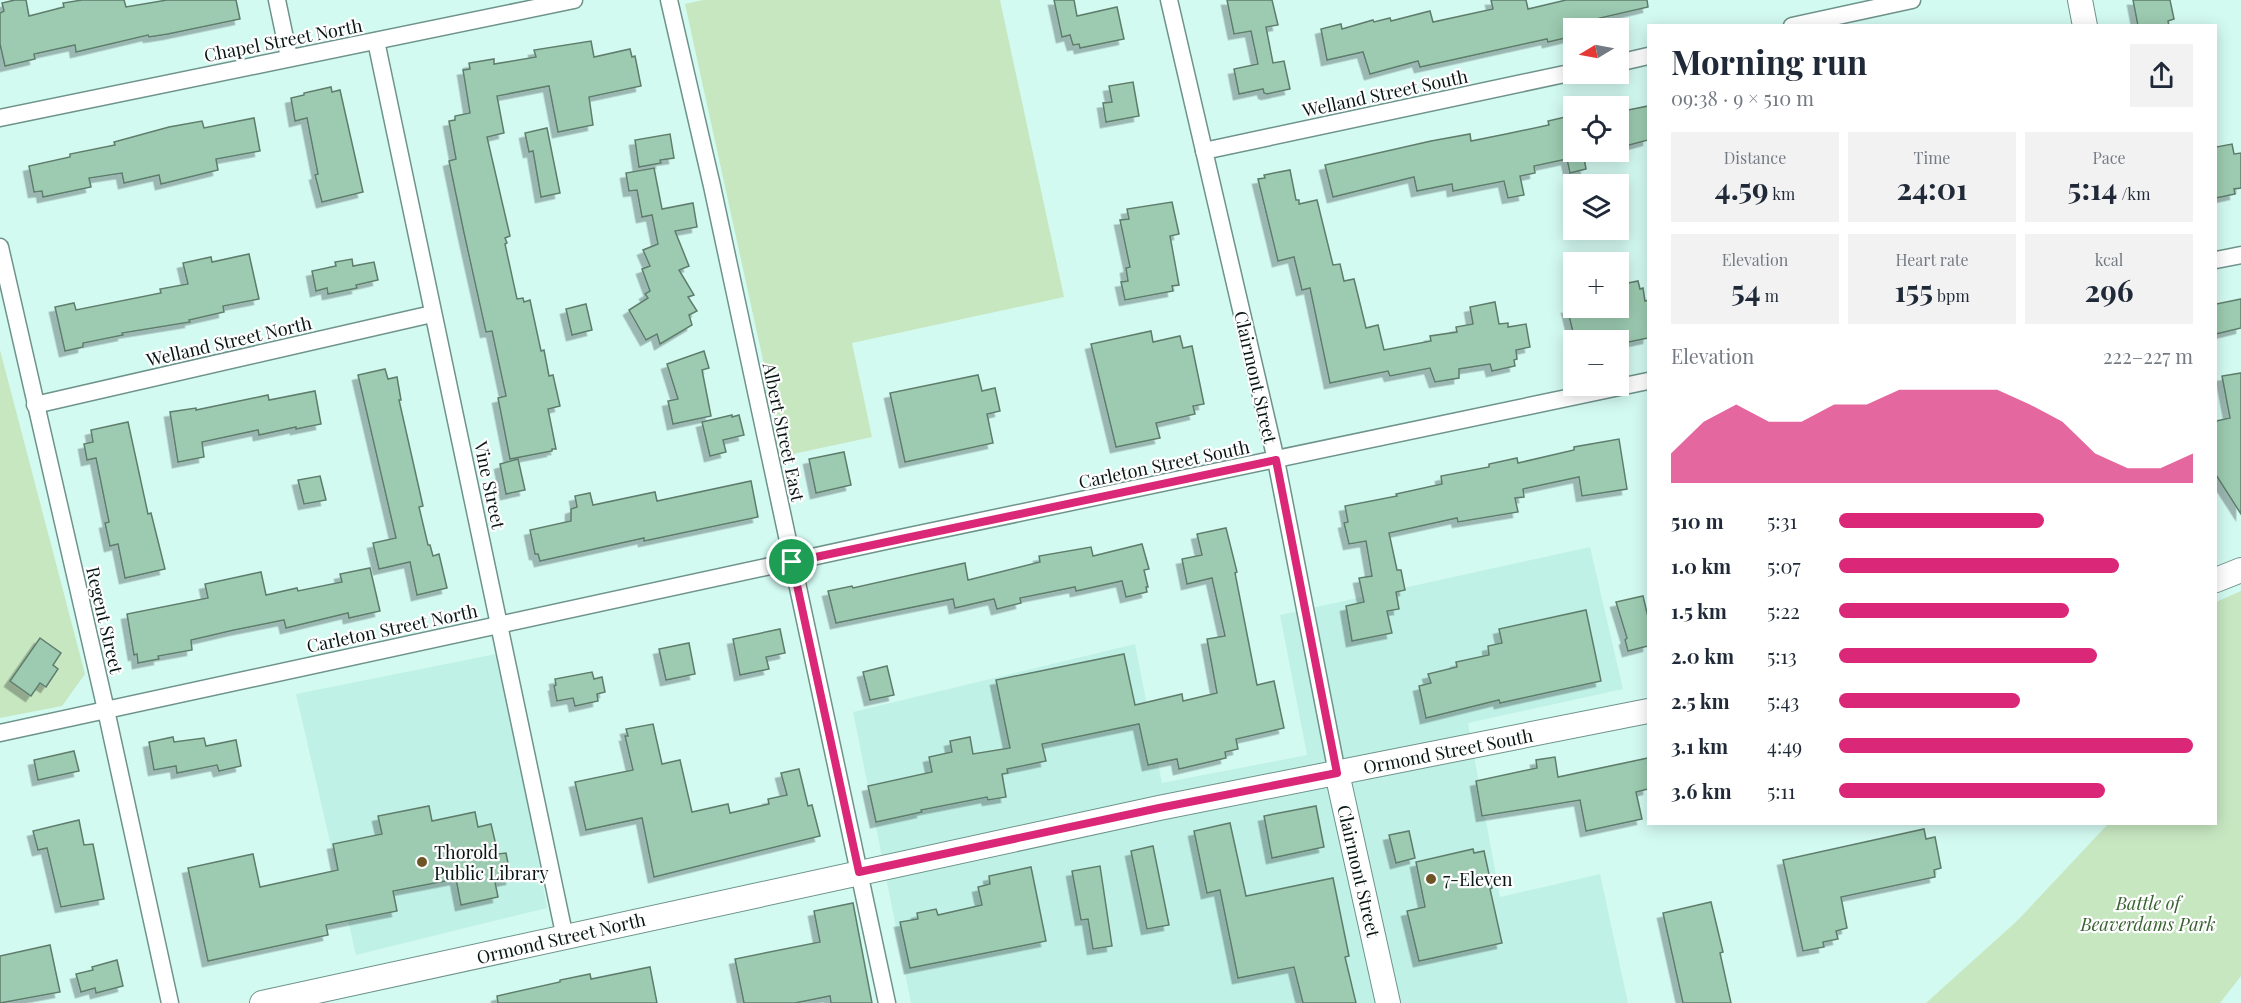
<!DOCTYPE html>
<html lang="en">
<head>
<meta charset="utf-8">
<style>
  body { margin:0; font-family:"Playfair Display",serif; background:#f2f2f3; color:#1f2937; height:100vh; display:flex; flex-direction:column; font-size:22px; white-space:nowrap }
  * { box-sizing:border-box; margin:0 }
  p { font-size:20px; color:#747a83 }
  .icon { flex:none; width:33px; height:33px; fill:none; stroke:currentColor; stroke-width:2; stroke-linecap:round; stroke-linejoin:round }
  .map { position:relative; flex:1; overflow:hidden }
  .drawer { position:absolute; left:1647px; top:24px; width:570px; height:801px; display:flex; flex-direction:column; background:#fff; border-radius:0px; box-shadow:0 3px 15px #0003 }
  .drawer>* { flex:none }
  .needle { width:39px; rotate:260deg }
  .buttons { position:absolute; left:1563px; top:18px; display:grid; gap:12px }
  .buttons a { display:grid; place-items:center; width:66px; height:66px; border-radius:0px; background:#fff; box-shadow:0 3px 15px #0003; font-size:30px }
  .pin { position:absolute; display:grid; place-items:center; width:51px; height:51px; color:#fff; margin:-26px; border:3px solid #fff; border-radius:50%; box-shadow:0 2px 6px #0007 }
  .round { display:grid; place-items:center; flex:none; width:63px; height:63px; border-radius:0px; background:#f2f2f3 }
  .headline { display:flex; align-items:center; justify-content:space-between; height:102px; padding:0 24px }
  h1 { font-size:33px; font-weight:700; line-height:45px }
  .metrics { display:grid; grid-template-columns:repeat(3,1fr); gap:9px; height:102px; padding:6px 24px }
  .metrics div { display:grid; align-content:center; border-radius:0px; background:#f2f2f3; text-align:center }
  .metrics b { font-size:30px; font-weight:700 }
  .metrics small { font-size:16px; font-weight:400 }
  .metrics p { font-size:16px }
  .chart { height:168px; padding:12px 24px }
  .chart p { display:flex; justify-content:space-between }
  .chart svg { width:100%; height:108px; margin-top:6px; fill:#db2777; opacity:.7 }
  ul { padding:0 24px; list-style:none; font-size:20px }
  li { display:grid; grid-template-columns:96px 72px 1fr; align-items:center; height:45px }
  li i { height:15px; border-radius:8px; background:#db2777 }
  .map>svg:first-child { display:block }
  .built { fill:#c0f1e6 }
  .green { fill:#c7e7c1 }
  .building { fill:#9ccbb1; stroke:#5f7d6c; stroke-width:1.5; filter:url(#shadow) }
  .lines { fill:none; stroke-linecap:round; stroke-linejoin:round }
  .street-casing { stroke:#6e938b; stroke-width:19 }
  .secondary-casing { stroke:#6e938b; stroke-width:26 }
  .street { stroke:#fff; stroke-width:16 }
  .secondary { stroke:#fff; stroke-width:24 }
  .route-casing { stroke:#fff; stroke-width:12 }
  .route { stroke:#db2777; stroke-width:8 }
  .poi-dot { fill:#6e5526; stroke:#fefefe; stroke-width:2 }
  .labels { text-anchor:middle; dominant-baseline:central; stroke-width:4.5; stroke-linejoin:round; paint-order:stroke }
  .street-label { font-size:18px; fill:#071613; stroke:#fefefe }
  .poi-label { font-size:18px; fill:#071613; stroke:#fefefe; text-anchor:start }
  .park-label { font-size:18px; font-style:italic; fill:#386330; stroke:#fefefe }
</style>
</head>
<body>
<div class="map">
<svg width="2241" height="1003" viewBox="0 0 2241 1003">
  <defs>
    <filter id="shadow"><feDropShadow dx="-5.5" dy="5.5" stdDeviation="0" flood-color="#0004"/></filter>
  </defs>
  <rect width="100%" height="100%" fill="#d3faf1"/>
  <g class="built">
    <polygon points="1590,547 1623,689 1468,723 1500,897 1600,874 1628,1003 911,1003 853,712 1135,644 1162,783 1307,755 1280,615"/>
    <polygon points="501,653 547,908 356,955 296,694"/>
  </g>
  <g class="green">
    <polygon points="703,0 1000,0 1064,297 852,343 872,437 784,456 685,4"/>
    <polygon points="0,350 85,674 62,706 0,718"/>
    <polygon points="2241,591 2241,976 2220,1003 1926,1003 2018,920 2108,824 2216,824 2216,602"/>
  </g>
  <g class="building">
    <polygon points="15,0 26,0 29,16 64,7 63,3 82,0 124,0 126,7 167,0 236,0 240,19 168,34 149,37 148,35 76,52 75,45 34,54 35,59 5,66 0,44 0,13 4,11 2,3"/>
    <polygon points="1054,0 1074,0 1077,16 1117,7 1124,39 1080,48 1079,44 1073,45 1070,35 1062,37"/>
    <polygon points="1227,0 1272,0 1278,25 1266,27 1273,63 1284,61 1290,89 1267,94 1264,93 1263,89 1239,94 1234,69 1258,64 1251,31 1234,34"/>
    <polygon points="1491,0 1526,0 1528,9 1566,0 1647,0 1648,7 1587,21 1588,28 1574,28 1574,36 1548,42 1547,39 1420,67 1418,61 1370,74 1363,52 1327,60 1321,29 1341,24 1342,29 1373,20 1374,22 1390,18 1391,21 1430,11 1433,22 1493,9"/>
    <polygon points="2133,0 2170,0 2174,19 2168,21 2169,26 2138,26"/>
    <polygon points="591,41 594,57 630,49 632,57 635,56 641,86 589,97 593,125 558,132 549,86 497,96 504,133 487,137 510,236 505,238 507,243 505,244 517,299 523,298 524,302 530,300 541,351 544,350 549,376 553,375 560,406 548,409 556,449 552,449 552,451 510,459 498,398 506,396 492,331 486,332 464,233 449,161 456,159 449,121 455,120 455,116 470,113 463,70 470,69 469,63 494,59 494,64 536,57 534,50"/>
    <polygon points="1133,82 1139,116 1106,122 1103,103 1112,102 1109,86"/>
    <polygon points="331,87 332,92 340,90 363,192 322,202 315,175 318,174 307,118 295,121 291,98 304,95 304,93"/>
    <polygon points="1648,106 1648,140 1618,148 1618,112"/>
    <polygon points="1574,115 1574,152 1583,152 1586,169 1570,173 1567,159 1534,166 1535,173 1520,176 1524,195 1508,198 1504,181 1453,191 1452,184 1417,191 1414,177 1333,197 1325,165 1431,141 1470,134 1471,141 1506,134 1549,125 1548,121"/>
    <polygon points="254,118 260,151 216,159 218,170 161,184 159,175 124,183 122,173 89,178 91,187 43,197 42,191 34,192 29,166 70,157 70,154 115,145 114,142 169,127 202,121 204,128"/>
    <polygon points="547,128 560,193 541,197 533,151 529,152 525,133"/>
    <polygon points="670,134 674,158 660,160 661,163 639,167 635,140"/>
    <polygon points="2232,144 2234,154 2241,153 2241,188 2234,189 2235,194 2216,198 2216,147"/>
    <polygon points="654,168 662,209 693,203 697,227 675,231 689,266 679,270 694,295 688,297 697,311 689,315 692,325 660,344 657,334 646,340 629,310 648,298 645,294 650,291 642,269 650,266 643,250 658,244 652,215 642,217 637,190 629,191 626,173"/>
    <polygon points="1290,170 1296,200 1299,200 1299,204 1317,200 1333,265 1340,264 1344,281 1354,279 1366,328 1378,325 1384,350 1431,341 1430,336 1457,332 1456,327 1473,324 1470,307 1495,302 1499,324 1508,323 1508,327 1526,324 1530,347 1516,350 1517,359 1514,360 1515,366 1492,371 1490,364 1459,369 1459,378 1435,382 1430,368 1390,376 1388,371 1330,383 1310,288 1302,290 1294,257 1278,261 1258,179 1265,178 1264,175"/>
    <polygon points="1172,202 1179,234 1170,236 1179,285 1172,286 1173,291 1125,300 1121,282 1128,281 1126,268 1130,267 1120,220 1129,219 1127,209"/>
    <polygon points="249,254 259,299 223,306 224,312 189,320 190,322 122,333 123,335 83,343 83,347 65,351 55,307 74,303 76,310 161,293 160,289 188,284 183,263 211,257 212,262"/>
    <polygon points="352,259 353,266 374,262 378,280 356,285 357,288 328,294 327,288 316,291 312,271 336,266 335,262"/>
    <polygon points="1638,281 1640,289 1643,288 1645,301 1648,300 1648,338 1624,343 1623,334 1594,340 1575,340 1567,308 1618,308 1618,285"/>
    <polygon points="2241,299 2241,328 2216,334 2216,304"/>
    <polygon points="586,304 592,330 572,335 566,309"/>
    <polygon points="1151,331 1153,342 1180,336 1183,348 1192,346 1204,404 1193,406 1195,414 1156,423 1160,438 1116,447 1091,344"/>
    <polygon points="704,351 709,368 702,370 711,416 673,424 668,401 678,399 667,364"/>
    <polygon points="385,369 388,379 397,377 401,400 399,400 423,506 419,507 428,545 430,545 433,556 439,554 447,588 417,595 410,562 379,569 373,543 396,538 358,375"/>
    <polygon points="2241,373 2241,514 2216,475 2216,421 2230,418 2222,376"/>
    <polygon points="978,375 982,391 995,388 1000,411 987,414 993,443 905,462 890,393"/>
    <polygon points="315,391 321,424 296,429 296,427 259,435 258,430 202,442 204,457 178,462 170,412 196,408 196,410 268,395 269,400"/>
    <polygon points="732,415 732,417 739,415 744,435 723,440 726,452 710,456 702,422"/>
    <polygon points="128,422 148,514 151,513 165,569 125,578 118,544 110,546 105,523 109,522 96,458 87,460 84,444 93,442 91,430"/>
    <polygon points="1619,439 1627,489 1582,496 1579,477 1523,489 1524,497 1515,498 1518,512 1458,522 1457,518 1389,533 1397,570 1401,570 1405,590 1396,592 1399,609 1387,611 1392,633 1352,641 1346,606 1364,602 1359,578 1372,576 1366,541 1349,544 1344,523 1348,522 1345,506 1397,496 1396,494 1442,484 1441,476 1489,467 1489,464 1517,458 1518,463 1574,450 1574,447"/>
    <polygon points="844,452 851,485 816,493 809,459"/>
    <polygon points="518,459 525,490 506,494 500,464"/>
    <polygon points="320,476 326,500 304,504 298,480"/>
    <polygon points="751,481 758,517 644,541 644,538 540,561 538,554 535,554 530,530 571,521 571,509 577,507 575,496 590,493 593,505 655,492 657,501"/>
    <polygon points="1226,528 1237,572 1235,573 1257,685 1274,681 1284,728 1236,739 1238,749 1225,752 1226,758 1179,769 1177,759 1148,765 1139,724 1042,744 1046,761 1007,769 1008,773 1002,774 1006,797 988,800 987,797 921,810 922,812 876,822 868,786 932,772 929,757 952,752 950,741 970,737 973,754 1010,748 996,680 1124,654 1135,705 1182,694 1183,701 1217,693 1207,639 1225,636 1212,578 1187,584 1182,559 1202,555 1197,534"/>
    <polygon points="1142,544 1149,569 1144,570 1148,587 1146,587 1147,592 1126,597 1122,581 1076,591 1075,587 1020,598 1021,603 997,609 994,599 955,608 953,599 836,623 828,591 852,586 853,588 965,563 968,580 1040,562 1039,556 1091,547 1093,556"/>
    <polygon points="370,568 380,611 349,618 348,613 286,628 284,620 234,630 191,640 192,650 158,656 159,659 138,663 137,654 134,655 127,614 208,598 205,584 261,572 266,595 297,588 298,591 342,582 340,574"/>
    <polygon points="1643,596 1648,617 1648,646 1628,651 1625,640 1627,638 1616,602"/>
    <polygon points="1586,610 1601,681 1500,703 1499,700 1426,718 1419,686 1431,683 1428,674 1457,667 1456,662 1489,655 1488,646 1502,643 1499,629"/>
    <polygon points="780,629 785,653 766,657 769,669 740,675 733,639"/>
    <polygon points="40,638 61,653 53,665 58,669 46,687 40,683 31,696 10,681"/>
    <polygon points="689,643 695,674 666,680 659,649"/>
    <polygon points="887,666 894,695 870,700 863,672"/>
    <polygon points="592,672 594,679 602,677 605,692 597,694 598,701 575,706 573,698 557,701 554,686 556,685 555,679"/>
    <polygon points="653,724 662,764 680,760 692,812 728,804 730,813 769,804 768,799 787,795 781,773 799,769 808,806 812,805 820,836 654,877 642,818 586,830 575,782 633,770 625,736 628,736 626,729"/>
    <polygon points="173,737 174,742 204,738 206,746 236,740 241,766 219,771 217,765 177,773 176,766 154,770 149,742"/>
    <polygon points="74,751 79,771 38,780 34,760"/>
    <polygon points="1555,757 1558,777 1648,758 1648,789 1636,792 1642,819 1586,831 1580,800 1482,816 1476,781 1537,768 1536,760"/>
    <polygon points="429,806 432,821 475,812 478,827 491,824 498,854 506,853 511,879 495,882 498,897 461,905 456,879 393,891 397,911 326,925 328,935 208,961 188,868 253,854 260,887 338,870 333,844 382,834 378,816"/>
    <polygon points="1316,806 1324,847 1272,858 1264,816"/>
    <polygon points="79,820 84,845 93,844 104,899 61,907 47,848 38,850 33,831"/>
    <polygon points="1230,823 1246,896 1333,878 1349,956 1345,957 1356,1003 1303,1003 1294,967 1238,978 1220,890 1207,893 1194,831"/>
    <polygon points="1924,829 1926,839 1935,837 1941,868 1934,870 1935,877 1841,897 1847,928 1836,931 1838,939 1823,942 1824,947 1803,951 1783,860"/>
    <polygon points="1409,831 1415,858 1396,863 1389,835"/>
    <polygon points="1153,846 1169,925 1147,929 1131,851"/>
    <polygon points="1473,849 1474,853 1484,851 1492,888 1490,889 1502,943 1419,961 1407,911 1425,907 1416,862"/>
    <polygon points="1100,866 1112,946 1093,949 1088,919 1081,920 1072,871"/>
    <polygon points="1031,867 1046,941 910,968 900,922 918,919 917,913 936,909 938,915 982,905 978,887 990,884 989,876"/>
    <polygon points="1711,902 1723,952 1720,953 1731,1003 1683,1003 1663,913"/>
    <polygon points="853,903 872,1003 831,1003 830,996 795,1003 744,1003 735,959 820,942 814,911"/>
    <polygon points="50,945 60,992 0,1003 0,956"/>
    <polygon points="117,960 123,986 96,993 95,988 81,992 76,974 93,970 92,967"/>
    <polygon points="650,967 657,1003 498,1003 497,996 560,982 560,980 590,974 591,979"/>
  </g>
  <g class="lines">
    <g class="street-casing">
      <g id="street">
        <polyline points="277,0 289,57"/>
        <polyline points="669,0 712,186 887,1003"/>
        <polyline points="1169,0 1276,460 1337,773"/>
        <polyline points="1792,26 1912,0"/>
        <polyline points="376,41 565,938"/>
        <polyline points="1618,63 1648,56"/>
        <polyline points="0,118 574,0"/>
        <polyline points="1204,151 1574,72"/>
        <polyline points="0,247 106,710 170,1003"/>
        <polyline points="2216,260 2241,255"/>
        <polyline points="35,405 432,314"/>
        <polyline points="0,733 895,539 1648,381"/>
      </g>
    </g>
    <g class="secondary-casing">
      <g id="secondary">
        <polyline points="2080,0 2085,26"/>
        <polyline points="2216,580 2241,570"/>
        <polyline points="1337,773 1388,1003"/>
        <polyline points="262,1003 1159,808 1648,711"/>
      </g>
    </g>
    <use href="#street" class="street"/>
    <use href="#secondary" class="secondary"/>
  </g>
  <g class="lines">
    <g class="route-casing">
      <polygon id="route" points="1276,460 1337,773 1159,808 859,872 792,562"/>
    </g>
    <use href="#route" class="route"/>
  </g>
  <g class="poi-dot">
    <circle cx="422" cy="862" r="6"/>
    <circle cx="1431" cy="879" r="6"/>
  </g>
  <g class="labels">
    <g class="street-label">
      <text transform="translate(283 40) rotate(-11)">Chapel Street North</text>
      <text transform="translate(1385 93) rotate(-12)">Welland Street South</text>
      <text transform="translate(229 341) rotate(-13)">Welland Street North</text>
      <text transform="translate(1256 377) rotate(77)">Clairmont Street</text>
      <text transform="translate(784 432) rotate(78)">Albert Street East</text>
      <text transform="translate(1164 464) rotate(-12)">Carleton Street South</text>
      <text transform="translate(490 485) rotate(78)">Vine Street</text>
      <text transform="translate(105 620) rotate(77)">Regent Street</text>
      <text transform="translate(392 628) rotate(-12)">Carleton Street North</text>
      <text transform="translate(1448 751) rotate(-11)">Ormond Street South</text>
      <text transform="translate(1359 871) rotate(77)">Clairmont Street</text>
      <text transform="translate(561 938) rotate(-13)">Ormond Street North</text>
    </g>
    <g class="poi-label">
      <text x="434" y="852">Thorold<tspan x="434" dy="21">Public Library</tspan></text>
      <text x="1443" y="879">7-Eleven</text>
    </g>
    <g class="park-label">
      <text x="2148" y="903">Battle of<tspan x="2148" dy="21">Beaverdams Park</tspan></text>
    </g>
  </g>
</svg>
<div class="buttons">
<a><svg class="needle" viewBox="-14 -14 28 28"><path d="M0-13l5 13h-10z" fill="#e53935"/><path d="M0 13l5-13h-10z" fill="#747a83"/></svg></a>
<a><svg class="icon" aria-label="locate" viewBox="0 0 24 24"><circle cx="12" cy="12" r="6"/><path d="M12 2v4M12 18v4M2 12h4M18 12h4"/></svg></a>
<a><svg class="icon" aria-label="layers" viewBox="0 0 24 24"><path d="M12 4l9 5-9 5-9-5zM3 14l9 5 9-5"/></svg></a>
<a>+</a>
<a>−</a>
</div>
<div class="pin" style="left:792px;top:562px;background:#1e9e55"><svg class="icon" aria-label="arrive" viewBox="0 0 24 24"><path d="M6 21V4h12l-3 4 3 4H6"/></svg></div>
<section class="drawer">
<div class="headline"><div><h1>Morning run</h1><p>09:38 · 9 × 510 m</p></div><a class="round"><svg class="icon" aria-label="share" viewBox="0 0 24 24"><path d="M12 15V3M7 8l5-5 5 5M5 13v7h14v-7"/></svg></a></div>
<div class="metrics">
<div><p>Distance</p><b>4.59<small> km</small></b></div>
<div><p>Time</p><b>24:01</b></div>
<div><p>Pace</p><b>5:14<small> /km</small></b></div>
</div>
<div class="metrics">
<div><p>Elevation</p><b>54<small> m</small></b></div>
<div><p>Heart rate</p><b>155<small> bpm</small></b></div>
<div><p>kcal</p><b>296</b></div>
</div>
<div class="chart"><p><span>Elevation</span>222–227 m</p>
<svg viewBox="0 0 160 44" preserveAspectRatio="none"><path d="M0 44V32L10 19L20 12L30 19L40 19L50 12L60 12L70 6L80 6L90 6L100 6L110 12L120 19L130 32L140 38L150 38L160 32V44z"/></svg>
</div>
<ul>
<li><b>510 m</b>5:31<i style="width:58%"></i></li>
<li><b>1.0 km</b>5:07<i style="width:79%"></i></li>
<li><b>1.5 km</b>5:22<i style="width:65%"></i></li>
<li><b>2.0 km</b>5:13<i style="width:73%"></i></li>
<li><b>2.5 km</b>5:43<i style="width:51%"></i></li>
<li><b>3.1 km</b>4:49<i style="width:100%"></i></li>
<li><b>3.6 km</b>5:11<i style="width:75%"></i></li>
</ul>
</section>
</div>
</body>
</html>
